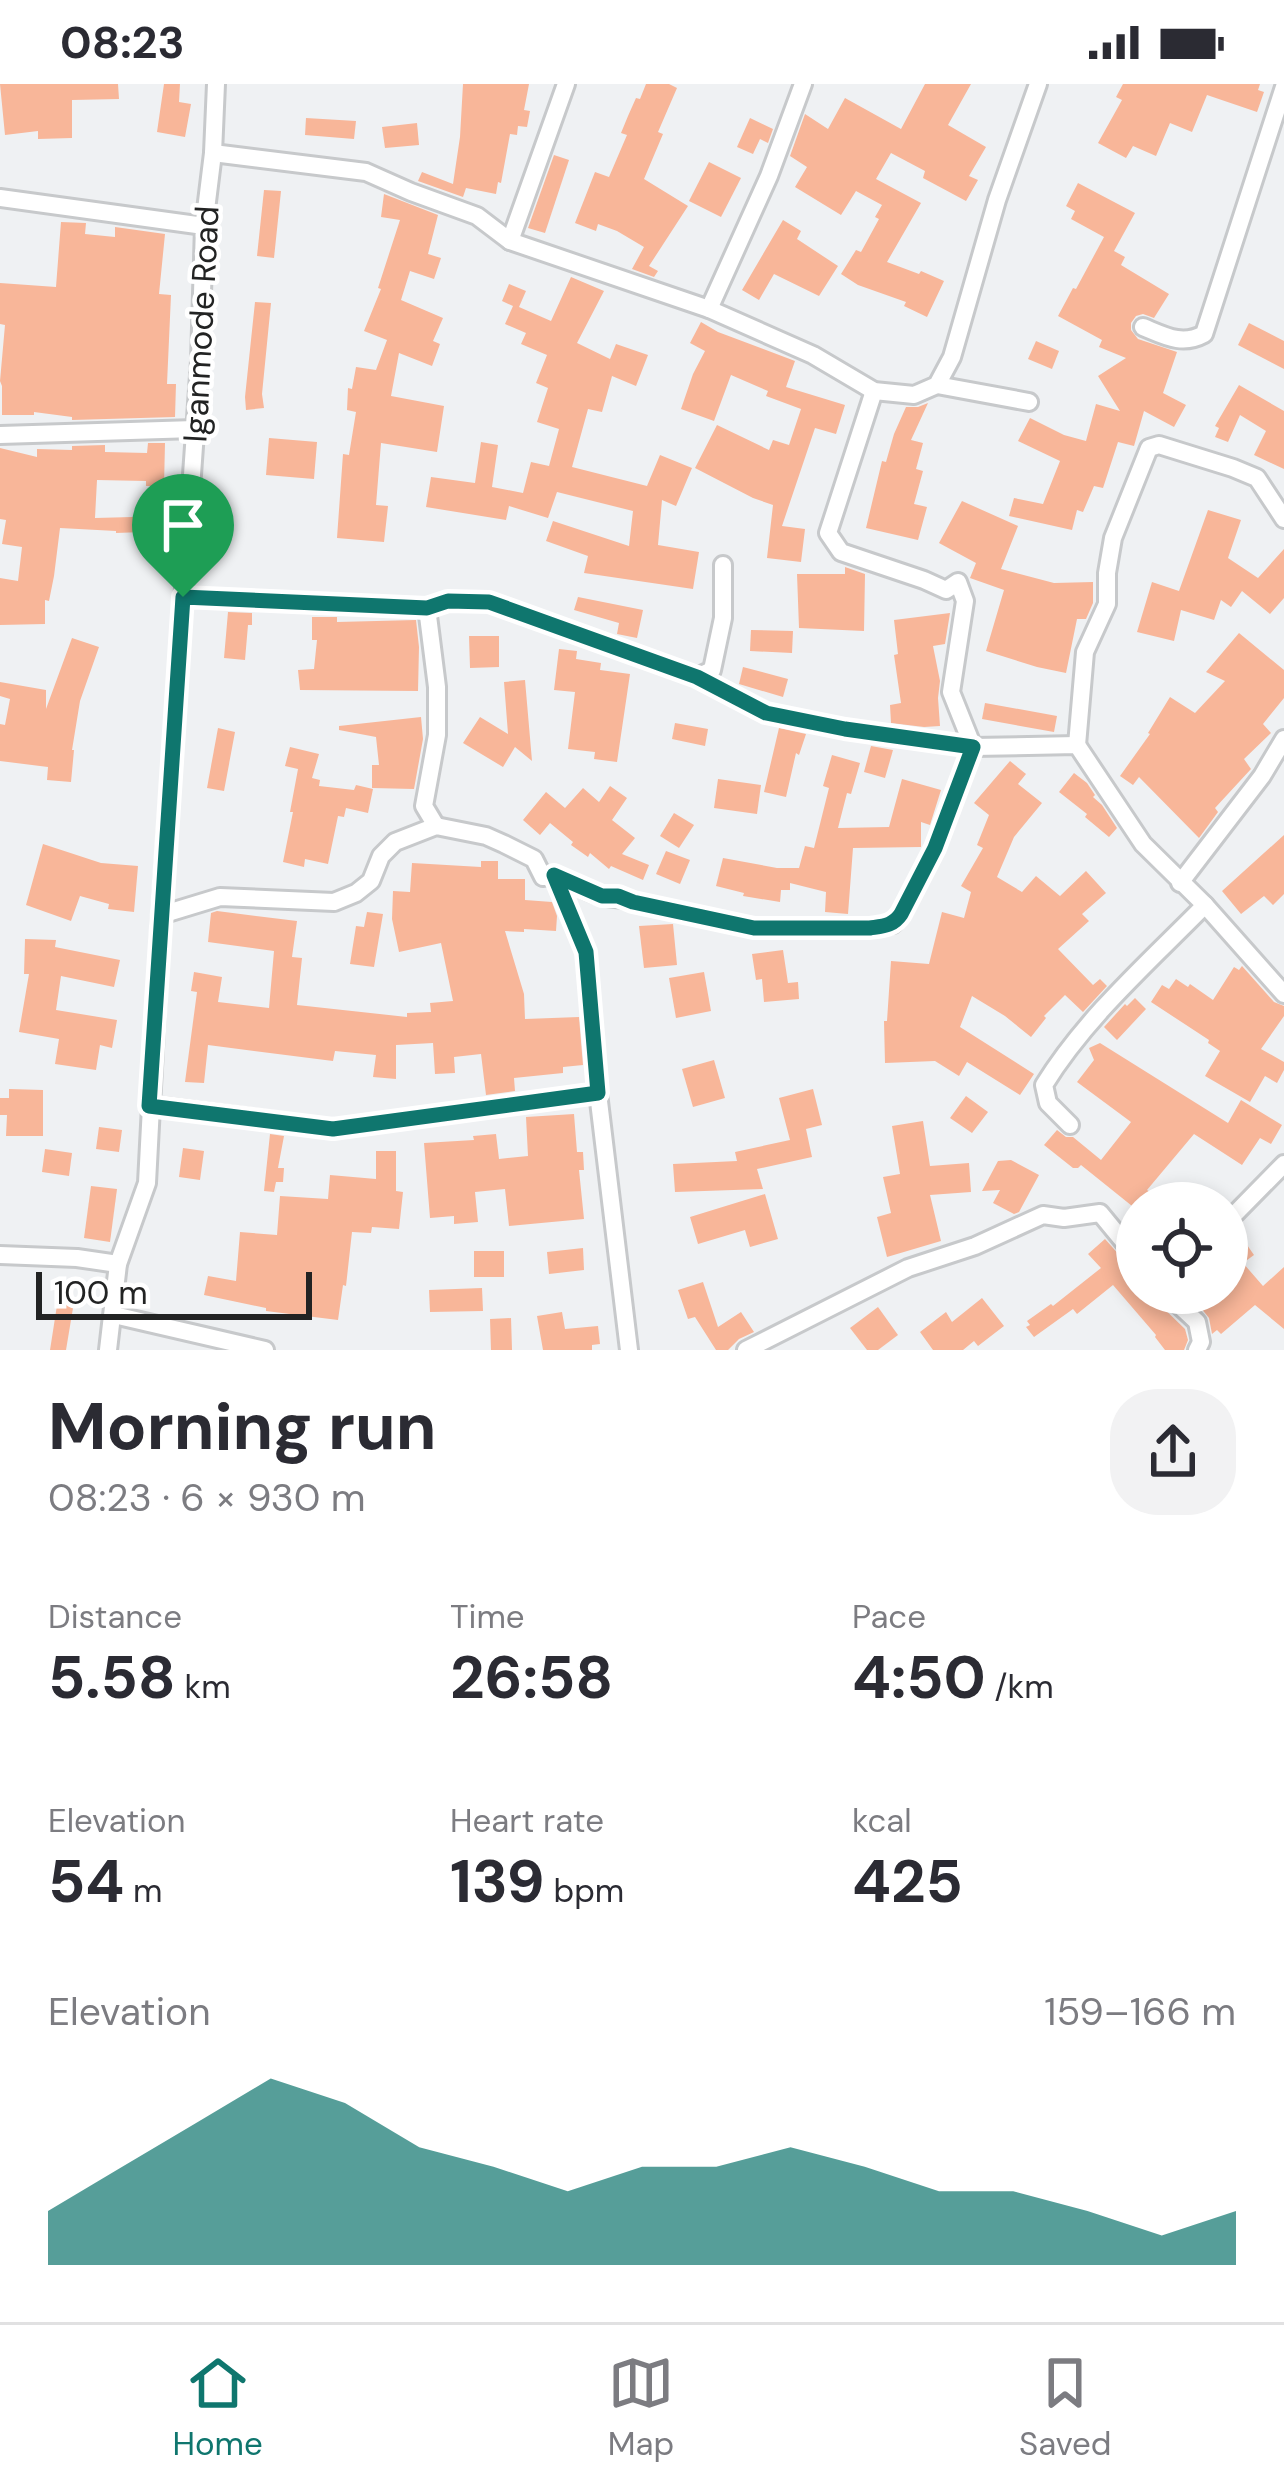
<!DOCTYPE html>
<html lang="en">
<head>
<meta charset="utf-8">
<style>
  body { margin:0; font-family:"DM Sans",sans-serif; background:#f2f2f3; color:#2b2b33; height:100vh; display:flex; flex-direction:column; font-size:45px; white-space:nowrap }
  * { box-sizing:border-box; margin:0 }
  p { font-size:39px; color:#7c7c81 }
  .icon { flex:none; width:66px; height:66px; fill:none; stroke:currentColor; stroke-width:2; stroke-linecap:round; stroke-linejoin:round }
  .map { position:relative; height:1266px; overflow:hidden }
  .drawer { display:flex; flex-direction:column; background:#fff; flex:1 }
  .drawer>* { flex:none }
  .tools { position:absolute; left:1116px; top:1098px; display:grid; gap:24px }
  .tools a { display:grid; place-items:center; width:132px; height:132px; border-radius:50%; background:#fff; box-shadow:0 6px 18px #0003; font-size:60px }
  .scale { position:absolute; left:36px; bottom:30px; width:276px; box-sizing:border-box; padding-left:12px; border:6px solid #222323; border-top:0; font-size:33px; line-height:42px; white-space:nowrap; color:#222323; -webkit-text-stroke:9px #fff; paint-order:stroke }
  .pin { position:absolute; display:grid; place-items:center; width:102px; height:102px; color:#fff; margin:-123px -51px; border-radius:50% 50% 50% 0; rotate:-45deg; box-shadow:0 0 12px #0007 }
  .pin .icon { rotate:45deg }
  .round { display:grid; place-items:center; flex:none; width:126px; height:126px; border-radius:48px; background:#f2f2f3 }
  .headline { display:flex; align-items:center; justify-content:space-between; height:204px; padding:0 48px }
  h1 { font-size:66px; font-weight:700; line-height:90px }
  .figures { display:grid; grid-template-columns:repeat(3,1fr); gap:18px; height:204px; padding:12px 48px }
  .figures div { display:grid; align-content:center }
  .figures b { font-size:60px; font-weight:700 }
  .figures small { font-size:33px; font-weight:400 }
  .figures p { font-size:33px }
  .chart { height:336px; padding:24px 48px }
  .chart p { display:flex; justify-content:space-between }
  .chart svg { width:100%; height:216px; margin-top:12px; fill:#0f766e; opacity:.7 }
  .status { display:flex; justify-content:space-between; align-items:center; height:84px; padding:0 60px; background:#fff; direction:ltr }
  .status svg { height:33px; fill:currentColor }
  .tabs { display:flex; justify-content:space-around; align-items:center; height:168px; border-top:3px solid #e1e1e2; background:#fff; font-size:33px; color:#7c7c81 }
  .tabs a { display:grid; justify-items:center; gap:6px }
  .tabs .selected { color:#0f766e }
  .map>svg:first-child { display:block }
  .building { fill:#f8b699 }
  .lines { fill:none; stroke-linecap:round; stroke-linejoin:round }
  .minor-casing { stroke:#c7c9cb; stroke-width:22 }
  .minor { stroke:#fff; stroke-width:16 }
  .route-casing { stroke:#fff; stroke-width:24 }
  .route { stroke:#0f766e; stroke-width:15 }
  .labels { text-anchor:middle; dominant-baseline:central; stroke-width:9; stroke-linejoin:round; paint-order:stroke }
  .street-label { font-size:33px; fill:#222323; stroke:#fff }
</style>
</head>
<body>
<div class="status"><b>08:23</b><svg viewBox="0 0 49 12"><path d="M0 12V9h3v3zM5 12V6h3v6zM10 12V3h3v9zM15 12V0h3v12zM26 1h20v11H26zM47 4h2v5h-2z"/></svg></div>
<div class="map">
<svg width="1284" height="1266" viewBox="0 0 1284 1266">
  <rect width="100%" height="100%" fill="#eff1f3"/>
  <g class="building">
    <polygon points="0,0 118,0 119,15 72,16 72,54 38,55 38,47 5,51"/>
    <polygon points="164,0 180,0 179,18 191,20 185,53 157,48"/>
    <polygon points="463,0 529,0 524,26 530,27 527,43 518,42 517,51 510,50 501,99 498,98 496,110 466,104 463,113 418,97 422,88 453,100 460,53"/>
    <polygon points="646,0 669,0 677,4 658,48 663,50 644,95 688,122 649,182 658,187 654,193 632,185 644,163 617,147 598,140 596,147 575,139 595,88 609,93 627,51 621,49 628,32 636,14 640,15"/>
    <polygon points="925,0 971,0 948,41 986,63 969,92 978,96 966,117 923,94 925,87 891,69 876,95 921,119 887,178 919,190 921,187 944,197 927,233 904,222 906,218 858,201 841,190 856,166 861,168 879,135 875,133 882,121 856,107 841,131 795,103 807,83 790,72 805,30 828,45 845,14 901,45"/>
    <polygon points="1123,0 1260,0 1258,6 1264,8 1257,28 1207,11 1192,48 1170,39 1156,72 1133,62 1126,74 1098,59 1122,16 1116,13"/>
    <polygon points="306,34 356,37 354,55 305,51"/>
    <polygon points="750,34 773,45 768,59 760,55 753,70 737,63"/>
    <polygon points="417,39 419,61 385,64 382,43"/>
    <polygon points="554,71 569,76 545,149 528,144"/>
    <polygon points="709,78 741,94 721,133 689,117"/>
    <polygon points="1078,99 1135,129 1114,167 1125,173 1121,181 1169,210 1154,234 1143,230 1136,232 1131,239 1131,246 1138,255 1177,268 1163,309 1186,321 1174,343 1144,327 1134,362 1118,358 1103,404 1094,402 1083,428 1077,426 1072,446 1009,432 1014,414 1043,420 1060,377 1018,357 1030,334 1064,351 1086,357 1096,320 1120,327 1098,292 1126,274 1099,263 1102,256 1058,232 1073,204 1076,205 1104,153 1071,135 1075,127 1066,122"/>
    <polygon points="264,106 281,107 274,174 257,172"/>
    <polygon points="384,110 438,131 428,170 441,174 434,195 410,187 401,216 443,234 433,257 440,260 432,282 399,269 391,312 444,322 437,368 381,359 376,421 388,422 384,458 337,454 343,370 349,371 356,328 347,326 348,304 352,305 356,283 376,286 387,256 364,247 381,205 378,204 400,136 381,133"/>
    <polygon points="783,136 801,147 797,155 838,182 819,212 774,190 759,216 742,206"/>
    <polygon points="61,138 86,139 85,150 115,153 115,143 165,150 159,210 171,211 167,300 176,300 175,333 72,336 72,333 34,328 34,331 2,331 2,302 0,297 5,241 0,240 0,199 56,203"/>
    <polygon points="571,193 604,207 577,259 610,275 616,260 648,271 636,302 612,292 602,328 588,325 572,383 647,402 660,371 692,384 676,422 662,416 658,461 699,468 693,505 584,489 588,472 546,457 553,437 629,462 633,427 557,408 548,434 509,422 506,436 426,423 431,393 475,399 481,358 498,361 492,403 523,409 531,378 549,382 559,345 537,338 548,304 536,299 547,271 521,260 526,249 505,240 513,222 502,217 509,200 526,207 519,223 551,237"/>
    <polygon points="255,218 271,219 262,310 264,324 246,326 245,313"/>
    <polygon points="701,238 718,248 795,277 786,303 845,321 836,350 815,344 782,442 805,445 801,478 767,474 773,421 753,414 695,384 717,341 769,366 773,356 789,361 801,325 766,312 768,307 731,291 714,337 681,325 693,290 705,267 690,259"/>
    <polygon points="1249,239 1284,257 1284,285 1238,261"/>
    <polygon points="1036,257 1059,267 1052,285 1028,275"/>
    <polygon points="1239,301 1284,327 1284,385 1254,371 1266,347 1240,331 1228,358 1215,353 1219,344 1215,342"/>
    <polygon points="928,319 911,356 923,359 916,385 923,387 914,420 927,423 918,456 866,444 882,377 886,378 894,350 906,323 918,323"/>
    <polygon points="269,354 317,358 314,395 266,391"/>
    <polygon points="148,359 165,359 164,402 146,402 146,397 97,396 95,434 170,432 170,447 116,449 116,447 60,444 54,492 49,517 45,516 45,540 0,541 0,494 18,497 22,463 2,460 6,436 0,435 0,364 37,373 37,365 72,366 72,362 105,361 105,368 147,369"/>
    <polygon points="962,417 1018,442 1001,485 1054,499 1093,498 1093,519 1086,535 1077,535 1066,589 1037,583 986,567 1004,506 970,494 976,479 939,459"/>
    <polygon points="1208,426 1241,436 1228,474 1258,494 1284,465 1284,514 1270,530 1242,507 1231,523 1221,516 1214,536 1181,526 1174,557 1137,548 1152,498 1179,507"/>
    <polygon points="845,483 865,490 864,547 799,544 797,490 845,490"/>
    <polygon points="578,513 643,526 637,554 617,550 619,539 574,526"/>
    <polygon points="228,528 252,529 252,541 248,541 245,576 224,574"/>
    <polygon points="950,529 945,560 933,562 940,597 938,614 940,642 924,643 891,639 890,621 901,619 894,571 898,570 894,536"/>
    <polygon points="312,533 337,533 337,538 416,536 419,563 418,607 300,606 298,586 314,585 317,556 312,556"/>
    <polygon points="751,546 793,547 792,569 750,567"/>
    <polygon points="1239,549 1284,586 1284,614 1263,640 1271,649 1244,675 1251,685 1215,724 1218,728 1199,754 1139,693 1133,701 1120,692 1150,650 1148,649 1170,613 1195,629 1225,597 1206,588"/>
    <polygon points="469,552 499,552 499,583 470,584"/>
    <polygon points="72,554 99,563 80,617 72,666 74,666 71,698 47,696 48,683 0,677 0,640 5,641 10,615 0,612 0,598 46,606 46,625"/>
    <polygon points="559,565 577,567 576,575 601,579 600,586 630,590 617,678 594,675 595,668 568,665 575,608 554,606"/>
    <polygon points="743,583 788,595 783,613 739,600"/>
    <polygon points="525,596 532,677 515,663 503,683 463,659 480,633 508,650 504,598"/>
    <polygon points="985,619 1057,632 1054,648 982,635"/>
    <polygon points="421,633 423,655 414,705 372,704 372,681 379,681 376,653 339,646 339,642"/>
    <polygon points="675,639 708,645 705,662 672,655"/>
    <polygon points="218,644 235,648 224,707 207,704"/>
    <polygon points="779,644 806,650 799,671 796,669 786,713 764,708"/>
    <polygon points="871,662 893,666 885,694 864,688"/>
    <polygon points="290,663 319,670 312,694 320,696 319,702 354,706 356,701 373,705 368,729 346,724 344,733 338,732 328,780 305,775 304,783 283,778 293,728 290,728 298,685 285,682"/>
    <polygon points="832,671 860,679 851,710 847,709 838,744 889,743 902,695 941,706 930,741 921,738 921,763 853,764 848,830 825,828 826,808 790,799 790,806 781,806 780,818 743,812 744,809 716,802 723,774 777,784 799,784 805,762 814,764 829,704 823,702"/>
    <polygon points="1010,677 1026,690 1018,700 1042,719 1014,753 997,793 1022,808 1036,792 1060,812 1086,787 1106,809 1082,830 1089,837 1058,865 1093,901 1100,895 1107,902 1083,928 1065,911 1044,932 1046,934 1031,953 1005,932 972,912 960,943 1034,990 1020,1011 967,978 959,992 935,977 885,979 884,937 887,937 891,877 929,880 942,828 964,834 971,808 961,802 983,764 977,761 989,731 974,719"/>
    <polygon points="1074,689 1087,699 1095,711 1093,713 1102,721 1117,744 1109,753 1085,733 1087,730 1059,708"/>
    <polygon points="718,695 761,701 757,730 714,724"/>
    <polygon points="610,702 627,714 612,736 635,754 622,770 649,781 643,796 611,782 609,785 590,769 588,773 571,761 573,758 550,739 540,751 523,736 546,708 565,724 583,704 599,718"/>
    <polygon points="674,729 694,741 679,764 660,752"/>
    <polygon points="1284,751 1284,810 1273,821 1264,812 1241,830 1222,807"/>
    <polygon points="43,760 101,779 138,782 134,828 108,825 109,820 80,812 71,837 26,821"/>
    <polygon points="666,767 690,776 680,800 656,790"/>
    <polygon points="481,777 498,777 498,795 525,795 525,816 552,818 557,832 556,847 524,845 524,848 505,847 524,910 525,935 579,933 583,981 563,983 563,989 514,994 515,1007 486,1011 481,970 454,973 455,989 435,990 433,959 396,961 396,995 373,993 376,971 335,967 333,977 208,961 204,999 185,998 197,908 191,907 194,888 222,893 218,918 269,924 274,867 208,858 211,829 217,827 297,837 292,873 302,874 297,921 407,933 407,929 431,928 430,919 453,917 441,859 399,868 392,835 393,807 410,808 412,779 481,783"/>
    <polygon points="367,828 383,830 374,883 350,880 356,842 364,843"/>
    <polygon points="673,840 677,881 644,884 639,842"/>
    <polygon points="25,855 56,856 55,863 120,876 114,903 61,892 56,926 117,936 112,964 100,961 96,986 55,980 59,955 19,948 29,890 24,890"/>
    <polygon points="783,866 788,899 798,898 799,915 764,918 762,895 756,896 752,870"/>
    <polygon points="1242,882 1274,918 1284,922 1284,932 1261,965 1284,978 1284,986 1277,999 1265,992 1250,1018 1205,992 1220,967 1208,959 1209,956 1151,918 1162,901 1169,905 1176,895 1188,903 1190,900 1213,916 1234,883 1239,886"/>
    <polygon points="704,888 711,927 676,934 669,894"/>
    <polygon points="1135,914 1146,925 1117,956 1104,943 1125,920 1127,922"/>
    <polygon points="1100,959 1228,1039 1241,1016 1282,1041 1271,1060 1260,1054 1242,1081 1194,1050 1147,1106 1165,1119 1137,1119 1137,1126 1081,1081 1078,1084 1073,1084 1044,1061 1057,1046 1066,1053 1073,1053 1101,1076 1131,1038 1077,998 1094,976 1089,964"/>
    <polygon points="714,976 725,1014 693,1023 682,985"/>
    <polygon points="9,1005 43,1006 43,1052 6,1052 7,1031 0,1031 0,1014 9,1014"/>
    <polygon points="813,1005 822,1041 806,1045 812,1073 757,1085 763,1105 675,1108 673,1080 737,1077 735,1068 790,1056 779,1014"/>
    <polygon points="966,1012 988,1028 972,1049 950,1034"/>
    <polygon points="574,1030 577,1068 583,1068 584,1086 579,1086 584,1135 509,1142 505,1105 475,1108 478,1138 454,1140 454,1132 430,1134 424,1059 474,1056 473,1052 496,1050 499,1075 528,1072 526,1033"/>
    <polygon points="923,1037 930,1082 969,1079 971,1108 930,1111 941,1157 887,1173 877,1133 891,1129 883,1093 900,1090 892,1042"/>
    <polygon points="99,1043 122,1046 119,1068 96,1065"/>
    <polygon points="270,1050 284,1052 278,1084 284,1084 283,1098 276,1098 274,1108 264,1107"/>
    <polygon points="183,1064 204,1067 200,1096 179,1093"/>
    <polygon points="45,1065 72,1069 69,1092 42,1088"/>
    <polygon points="376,1067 396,1067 396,1107 403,1108 399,1145 372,1143 371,1149 352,1148 346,1202 343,1201 338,1236 266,1227 266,1224 204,1211 208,1192 236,1197 240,1148 277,1151 280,1112 328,1115 330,1091 376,1095"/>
    <polygon points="1011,1076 1039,1091 1019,1128 1014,1130 993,1119 1000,1106 982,1107 998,1077"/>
    <polygon points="91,1102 117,1105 110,1158 84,1154"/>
    <polygon points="765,1110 778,1155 750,1163 745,1146 698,1160 690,1133"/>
    <polygon points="1105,1155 1137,1191 1137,1209 1152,1209 1157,1218 1185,1245 1188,1256 1184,1266 1165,1266 1155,1253 1156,1251 1113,1201 1077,1230 1073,1225 1034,1253 1026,1243 1030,1241 1027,1237 1051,1220 1053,1222 1101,1184 1088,1170"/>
    <polygon points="1245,1158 1254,1171 1243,1179 1263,1202 1284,1183 1284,1245 1255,1221 1221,1250 1217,1246 1212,1250 1209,1234 1201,1224 1220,1209 1227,1209 1227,1160 1233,1167"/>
    <polygon points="583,1164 584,1186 549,1190 547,1168"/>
    <rect x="474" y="1167" width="30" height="26"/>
    <polygon points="703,1198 718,1243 741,1228 754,1248 739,1255 728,1266 716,1266 695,1233 688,1235 678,1206"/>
    <polygon points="482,1204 483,1227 430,1228 429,1206"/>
    <polygon points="982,1214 1004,1242 978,1262 974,1257 963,1266 933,1266 920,1248 946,1228 952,1238"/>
    <polygon points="58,1215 74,1218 66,1266 50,1266"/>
    <polygon points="878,1223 898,1251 878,1266 867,1266 850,1244"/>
    <polygon points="562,1228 565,1245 598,1242 600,1260 592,1261 592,1266 543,1266 537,1232"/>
    <polygon points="511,1234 512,1266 491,1266 490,1235"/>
  </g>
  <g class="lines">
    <g class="minor-casing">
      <g id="minor">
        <polyline points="213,69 366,88 411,108 477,132 510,157 709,225 813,271 874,307 914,311 937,301 952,273 997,116 1038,0"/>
        <polyline points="0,114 204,142"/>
        <polyline points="510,157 566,0"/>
        <polyline points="709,225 769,92 803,0"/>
        <path d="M1143,243C1165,252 1182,262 1204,250L1284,3"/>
        <polyline points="937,301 1029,318"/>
        <polyline points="0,351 195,345"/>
        <polyline points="183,513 427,524 448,517 489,518 697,593 767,629 845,645 973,663 1077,661 1143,760 1205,821 1284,910"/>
        <polyline points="427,524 437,603 437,651 424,722 436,742"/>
        <polyline points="697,593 712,586 723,534 723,481"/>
        <polyline points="1077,661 1085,568 1107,520 1107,489 1113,454 1149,364 1159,361 1233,384 1257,394 1284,435"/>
        <polyline points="554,791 586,867 598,1009 629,1266"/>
        <polyline points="1180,799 1262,692 1284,655"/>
        <path d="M161,831L220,813L334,818L356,809L371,797L381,772L395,758L436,742L486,752L504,760L534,775L543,793C566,789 581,808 602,812C614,815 621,813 633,818L754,844H870L893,840L901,831L935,764L973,663L951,608L965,517L958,498L946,506L924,496L841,468L828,449L874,307"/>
        <polyline points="149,1021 333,1045 598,1009"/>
        <path d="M1070,1041L1048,1019L1044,1001C1086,933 1149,878 1205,821"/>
        <polyline points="1227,1138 1284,1080"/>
        <polyline points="0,1171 77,1174 118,1180"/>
        <polyline points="1166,1209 1197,1238 1201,1258 1197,1266"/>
        <polyline points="114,1231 265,1266"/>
        <polyline points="108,1266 118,1180 147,1099 161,831 200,277 204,142 213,69 216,0"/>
        <polyline points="746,1266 908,1184 975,1162 1043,1131 1064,1134 1100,1129 1137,1174"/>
      </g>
    </g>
    <use href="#minor" class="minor"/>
  </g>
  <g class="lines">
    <g class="route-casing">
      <path id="route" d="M183,513L427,524L448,517L489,518L697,593L766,629L845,645L973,663L935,764L901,830C893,842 883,842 870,844H754L633,818L618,812H602L554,791L586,868L598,1009L333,1045L149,1022Z"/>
    </g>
    <use href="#route" class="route"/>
  </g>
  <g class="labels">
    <g class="street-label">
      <text transform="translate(201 240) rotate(-87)">Iganmode Road</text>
    </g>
  </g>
</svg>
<div class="tools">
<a><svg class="icon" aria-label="locate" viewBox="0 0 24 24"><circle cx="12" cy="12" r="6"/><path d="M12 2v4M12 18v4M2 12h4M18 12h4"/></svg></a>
</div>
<div class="scale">100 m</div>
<div class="pin" style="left:183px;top:513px;background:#1e9e55"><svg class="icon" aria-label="arrive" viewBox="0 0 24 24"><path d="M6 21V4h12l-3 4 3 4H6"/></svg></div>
</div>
<section class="drawer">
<div class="headline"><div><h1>Morning run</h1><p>08:23 · 6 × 930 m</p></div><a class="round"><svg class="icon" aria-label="share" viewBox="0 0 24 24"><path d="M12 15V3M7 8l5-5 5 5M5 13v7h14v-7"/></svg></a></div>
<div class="figures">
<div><p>Distance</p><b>5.58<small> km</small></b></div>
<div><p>Time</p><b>26:58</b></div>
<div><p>Pace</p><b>4:50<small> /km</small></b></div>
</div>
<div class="figures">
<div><p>Elevation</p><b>54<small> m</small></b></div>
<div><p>Heart rate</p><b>139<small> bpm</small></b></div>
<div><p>kcal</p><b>425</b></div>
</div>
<div class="chart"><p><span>Elevation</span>159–166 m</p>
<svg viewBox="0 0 160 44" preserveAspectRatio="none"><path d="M0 44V33L10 24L20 15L30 6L40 11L50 20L60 24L70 29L80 24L90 24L100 20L110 24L120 29L130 29L140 33L150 38L160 33V44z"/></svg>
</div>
</section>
<nav class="tabs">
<a class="selected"><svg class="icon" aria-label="home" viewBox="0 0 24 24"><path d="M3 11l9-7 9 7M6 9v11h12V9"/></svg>Home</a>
<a><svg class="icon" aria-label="map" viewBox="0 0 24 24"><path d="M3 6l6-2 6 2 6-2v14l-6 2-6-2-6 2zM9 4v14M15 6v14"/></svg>Map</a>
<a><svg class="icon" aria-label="saved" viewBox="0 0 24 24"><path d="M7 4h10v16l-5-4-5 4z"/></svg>Saved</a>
</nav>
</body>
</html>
